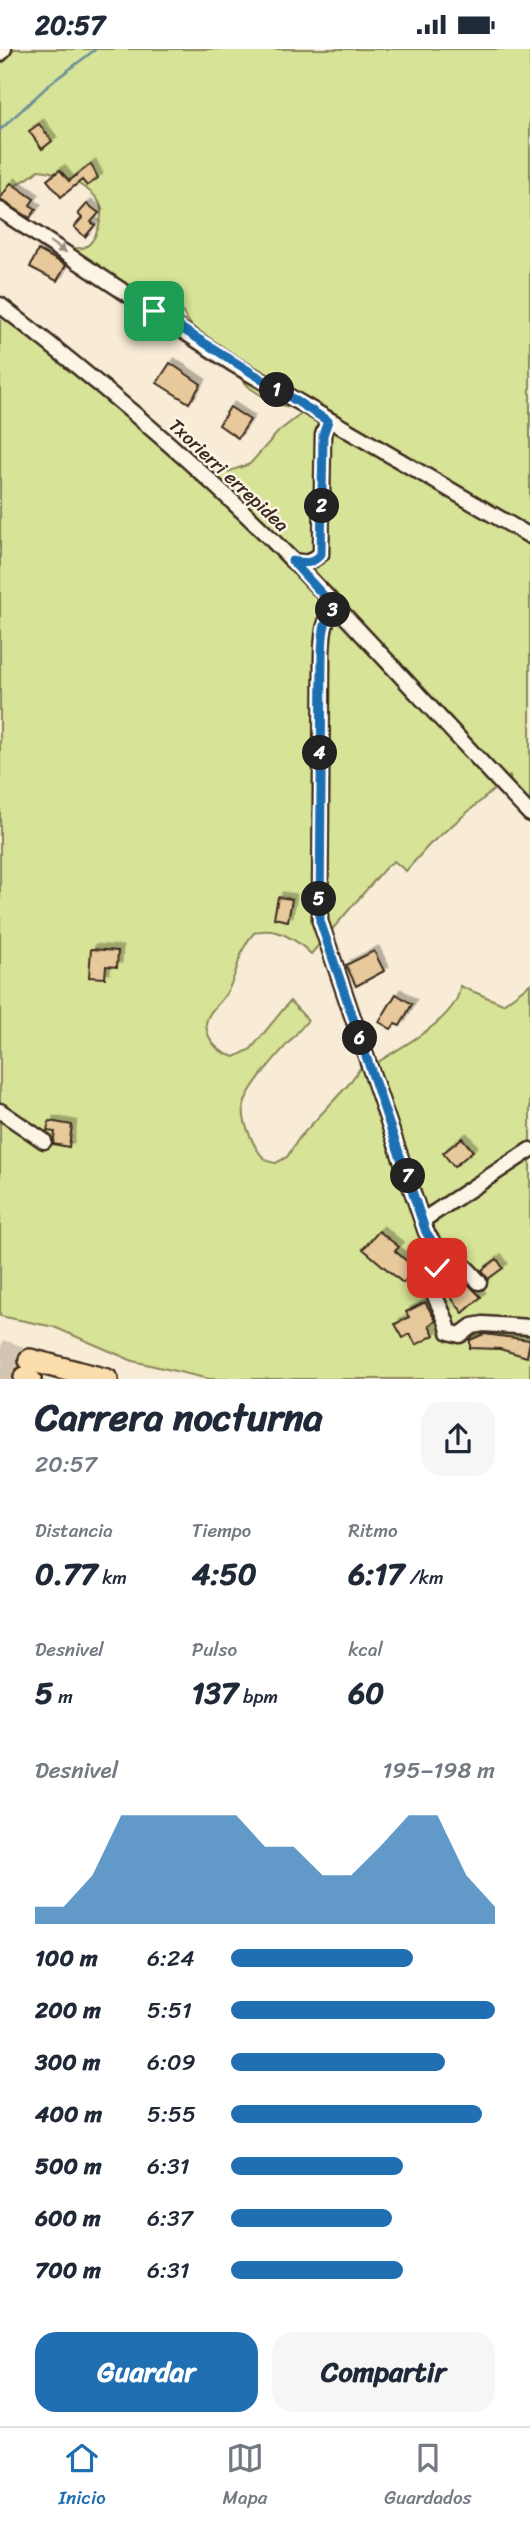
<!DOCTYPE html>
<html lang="es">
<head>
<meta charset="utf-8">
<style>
  body { margin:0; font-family:Sriracha,sans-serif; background:#f6f6f7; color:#1f2937; height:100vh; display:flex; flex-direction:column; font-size:26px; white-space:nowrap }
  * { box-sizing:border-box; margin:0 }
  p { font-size:23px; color:#747a83 }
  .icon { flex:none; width:38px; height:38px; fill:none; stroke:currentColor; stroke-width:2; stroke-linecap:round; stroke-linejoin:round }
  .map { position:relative; height:1330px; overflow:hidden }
  .drawer { display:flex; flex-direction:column; background:#fff; flex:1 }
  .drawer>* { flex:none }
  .pin { position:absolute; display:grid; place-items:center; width:60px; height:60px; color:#fff; margin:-30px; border-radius:14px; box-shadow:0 4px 10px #0006 }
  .km { position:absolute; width:35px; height:35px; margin:-18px; border-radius:50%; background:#222; color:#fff; font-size:19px; line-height:35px; text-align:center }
  .round { display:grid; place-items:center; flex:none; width:74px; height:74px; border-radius:21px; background:#f6f6f7 }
  .headline { display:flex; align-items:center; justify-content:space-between; height:119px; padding:0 35px }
  h1 { font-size:38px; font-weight:700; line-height:52px }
  .stats { display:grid; grid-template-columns:repeat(3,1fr); gap:10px; height:119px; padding:7px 35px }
  .stats div { display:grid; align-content:center }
  .stats b { font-size:30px; font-weight:700 }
  .stats small { font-size:19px; font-weight:400 }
  .stats p { font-size:19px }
  .chart { height:196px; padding:14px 35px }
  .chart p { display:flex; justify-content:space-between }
  .chart svg { width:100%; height:126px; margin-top:7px; fill:#1f6fb2; opacity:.7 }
  .button { display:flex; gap:14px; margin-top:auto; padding:14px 35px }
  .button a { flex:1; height:80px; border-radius:21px; background:#1f6fb2; color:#fff; font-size:28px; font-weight:700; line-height:80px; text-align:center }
  .button a+a { background:#f6f6f7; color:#1f2937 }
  ul { padding:0 35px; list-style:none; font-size:23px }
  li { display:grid; grid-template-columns:112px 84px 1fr; align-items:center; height:52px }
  li i { height:18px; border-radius:9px; background:#1f6fb2 }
  .status { display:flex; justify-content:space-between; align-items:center; height:49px; padding:0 35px; background:#fff; direction:ltr }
  .status svg { height:19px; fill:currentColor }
  .tab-bar { display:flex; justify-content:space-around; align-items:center; height:98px; border-top:2px solid #e0e1e3; background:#fff; font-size:19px; color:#747a83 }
  .tab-bar a { display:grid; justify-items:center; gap:4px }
  .tab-bar .current { color:#1f6fb2 }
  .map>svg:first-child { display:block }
  .green { fill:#d7e396; stroke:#89865a; stroke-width:2 }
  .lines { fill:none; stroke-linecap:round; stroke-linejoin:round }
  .stream { stroke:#699098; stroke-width:2.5 }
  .building { fill:#e8c99b; stroke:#3b2a1e; stroke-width:2; filter:url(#shadow) }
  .highway-tunnel { stroke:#d2c5b1; stroke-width:21; stroke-dasharray:21 10; stroke-linecap:butt }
  .minor-casing { stroke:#3b2a1e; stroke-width:19 }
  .highway-casing { stroke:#3b2a1e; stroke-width:26 }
  .minor { stroke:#fcf5e5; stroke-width:14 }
  .highway { stroke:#fbddab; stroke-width:21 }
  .oneway { fill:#9c9082 }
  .route-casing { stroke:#fff; stroke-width:14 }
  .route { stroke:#1f6fb2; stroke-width:9 }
  .labels { text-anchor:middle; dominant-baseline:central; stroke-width:5; stroke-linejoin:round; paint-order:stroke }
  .street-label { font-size:19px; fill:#3b2a1e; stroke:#fcf5e5 }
</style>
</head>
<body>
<div class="status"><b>20:57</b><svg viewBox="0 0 49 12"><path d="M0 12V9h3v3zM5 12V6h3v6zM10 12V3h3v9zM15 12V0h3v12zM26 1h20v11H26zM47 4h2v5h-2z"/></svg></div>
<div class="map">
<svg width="530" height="1331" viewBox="0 0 530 1331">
  <defs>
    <filter id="shadow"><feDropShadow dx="4.5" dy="-4.5" stdDeviation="0" flood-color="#0004"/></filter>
  </defs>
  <rect width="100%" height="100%" fill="#f8ecd6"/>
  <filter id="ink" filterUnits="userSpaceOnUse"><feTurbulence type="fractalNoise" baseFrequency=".0143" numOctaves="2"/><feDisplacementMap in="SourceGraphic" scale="14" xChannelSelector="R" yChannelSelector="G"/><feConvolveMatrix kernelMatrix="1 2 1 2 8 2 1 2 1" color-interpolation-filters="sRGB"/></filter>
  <g filter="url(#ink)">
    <path class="green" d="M0,0H530V774L513,753L510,727L429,796L406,822L394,812L386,818L311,905C297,891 275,876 254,884C237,902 239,923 227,943C220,956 209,960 206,974C207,992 218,1004 235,1008L251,1000L290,952L308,971C294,989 246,1037 244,1057C242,1070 248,1082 253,1093C258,1103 264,1113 276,1114L287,1108L299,1089L348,1036L366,1011L378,1013C402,997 459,969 460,937L503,955L530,935V1330H209L133,1312L54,1278L0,1267V266L134,369L195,425L227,423L250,415L279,382L305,362L273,354L250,339L198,286L180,260L167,252L126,240L65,197C70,198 77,200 82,199C96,196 104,167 100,155C93,138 54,121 38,121C28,133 7,137 2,149C1,154 2,161 0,166Z"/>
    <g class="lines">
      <polyline class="stream" points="0,81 51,34 96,0"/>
    </g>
    <g class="building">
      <polygon points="39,75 52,92 42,100 29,82"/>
      <polygon points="91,115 98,129 87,137 82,131 61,148 47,131 60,121 69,132"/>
      <polygon points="11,134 34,150 30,156 36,160 30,169 0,150"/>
      <polygon points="87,155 99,164 91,173 95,176 85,188 74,178 82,169 78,165"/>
      <polygon points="38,201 66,216 57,232 30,218"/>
      <polygon points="170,314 201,335 189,354 157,334"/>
      <polygon points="230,358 250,371 238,389 219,376"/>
      <polygon points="278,848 292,850 288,872 274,869"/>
      <polygon points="91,900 118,902 117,918 106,917 105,929 89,928"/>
      <polygon points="374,902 384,922 356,937 346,916"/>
      <polygon points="396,945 412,955 400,977 395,975 391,980 379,973"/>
      <polygon points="49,1072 72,1076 69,1098 53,1095 55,1083 47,1082"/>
      <polygon points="462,1089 473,1102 454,1118 443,1104"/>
      <polygon points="379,1182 399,1198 395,1202 416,1220 403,1234 363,1200"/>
      <polygon points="497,1210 503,1219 488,1230 482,1221"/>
      <polygon points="456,1223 481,1248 463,1264 443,1238 443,1234"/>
      <polygon points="425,1253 436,1272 429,1276 434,1286 416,1296 410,1285 403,1289 395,1275 409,1268 406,1263"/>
      <polygon points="484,1285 530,1291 527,1308 500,1300 470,1299 470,1291"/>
    </g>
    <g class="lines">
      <g class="highway-tunnel">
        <polyline points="0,1301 30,1311"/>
        <polyline points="0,1321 25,1329"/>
      </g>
      <g class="minor-casing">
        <g id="minor">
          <polyline points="0,5 4,0"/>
          <polyline points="0,161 233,315 530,487"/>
          <path d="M0,256C102,335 201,418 291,510C372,594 450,681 530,765"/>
          <polyline points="292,512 308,514 321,505 323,386 328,372"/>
          <path d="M335,559C322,572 323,588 322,606L320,872L426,1183L439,1203V1216"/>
          <polyline points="0,1062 44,1092"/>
          <polyline points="423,1171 530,1101"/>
          <path d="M479,1233C468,1220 461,1211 445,1208C418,1243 444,1252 449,1283L460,1286L472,1277L483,1275L530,1278"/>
        </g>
      </g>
      <g class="highway-casing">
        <g id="highway">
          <polyline points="30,1311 107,1331"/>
          <polyline points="25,1329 30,1331"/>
        </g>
      </g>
      <use href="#minor" class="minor"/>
      <use href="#highway" class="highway"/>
    </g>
    <defs><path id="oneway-solid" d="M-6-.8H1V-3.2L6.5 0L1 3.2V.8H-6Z" transform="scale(1.75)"/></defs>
    <use class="oneway" href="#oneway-solid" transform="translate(58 198) rotate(34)"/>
  </g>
  <g class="lines" filter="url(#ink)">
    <g class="route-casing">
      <path id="route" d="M154,262L328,372L323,386L321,505C312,516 305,514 292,512L335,559C322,572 323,588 322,606L320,872L426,1183L439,1203L437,1219"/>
    </g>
    <use href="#route" class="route"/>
  </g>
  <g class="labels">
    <g class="street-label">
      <text transform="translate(229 426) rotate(43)">Txorierri errepidea</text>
    </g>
  </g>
</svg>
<div class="pin" style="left:154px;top:262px;background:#1e9e55"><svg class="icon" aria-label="arrive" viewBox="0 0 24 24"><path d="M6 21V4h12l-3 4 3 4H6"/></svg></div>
<div class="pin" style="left:437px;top:1219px;background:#d93025"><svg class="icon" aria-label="check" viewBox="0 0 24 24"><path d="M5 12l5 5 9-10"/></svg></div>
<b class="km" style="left:277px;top:341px">1</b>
<b class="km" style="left:322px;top:457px">2</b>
<b class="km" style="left:333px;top:561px">3</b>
<b class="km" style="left:320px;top:704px">4</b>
<b class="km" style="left:319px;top:850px">5</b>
<b class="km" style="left:360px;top:989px">6</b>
<b class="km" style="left:408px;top:1127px">7</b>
</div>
<section class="drawer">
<div class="headline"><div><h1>Carrera nocturna</h1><p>20:57</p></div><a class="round"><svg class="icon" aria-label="share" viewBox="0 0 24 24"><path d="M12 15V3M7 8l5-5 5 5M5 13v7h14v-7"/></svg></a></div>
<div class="stats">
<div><p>Distancia</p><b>0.77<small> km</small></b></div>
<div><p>Tiempo</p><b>4:50</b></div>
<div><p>Ritmo</p><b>6:17<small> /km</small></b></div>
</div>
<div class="stats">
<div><p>Desnivel</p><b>5<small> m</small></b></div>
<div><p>Pulso</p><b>137<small> bpm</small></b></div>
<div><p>kcal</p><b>60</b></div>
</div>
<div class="chart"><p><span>Desnivel</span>195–198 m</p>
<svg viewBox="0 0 160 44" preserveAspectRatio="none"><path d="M0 44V38L10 38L20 27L30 6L40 6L50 6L60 6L70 6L80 17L90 17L100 27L110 27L120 17L130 6L140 6L150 27L160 38V44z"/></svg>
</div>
<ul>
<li><b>100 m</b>6:24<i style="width:69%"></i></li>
<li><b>200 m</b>5:51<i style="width:100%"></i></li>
<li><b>300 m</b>6:09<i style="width:81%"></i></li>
<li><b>400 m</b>5:55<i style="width:95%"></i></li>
<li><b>500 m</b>6:31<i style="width:65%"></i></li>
<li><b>600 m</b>6:37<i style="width:61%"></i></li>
<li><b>700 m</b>6:31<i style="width:65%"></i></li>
</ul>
<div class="button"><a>Guardar</a><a>Compartir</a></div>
</section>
<nav class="tab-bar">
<a class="current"><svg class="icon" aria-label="home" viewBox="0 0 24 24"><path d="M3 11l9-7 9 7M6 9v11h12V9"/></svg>Inicio</a>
<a><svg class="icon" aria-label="map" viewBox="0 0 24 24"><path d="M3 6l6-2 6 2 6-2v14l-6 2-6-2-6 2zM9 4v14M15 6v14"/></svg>Mapa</a>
<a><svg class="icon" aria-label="saved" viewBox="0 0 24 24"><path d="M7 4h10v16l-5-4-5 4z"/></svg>Guardados</a>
</nav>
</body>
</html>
